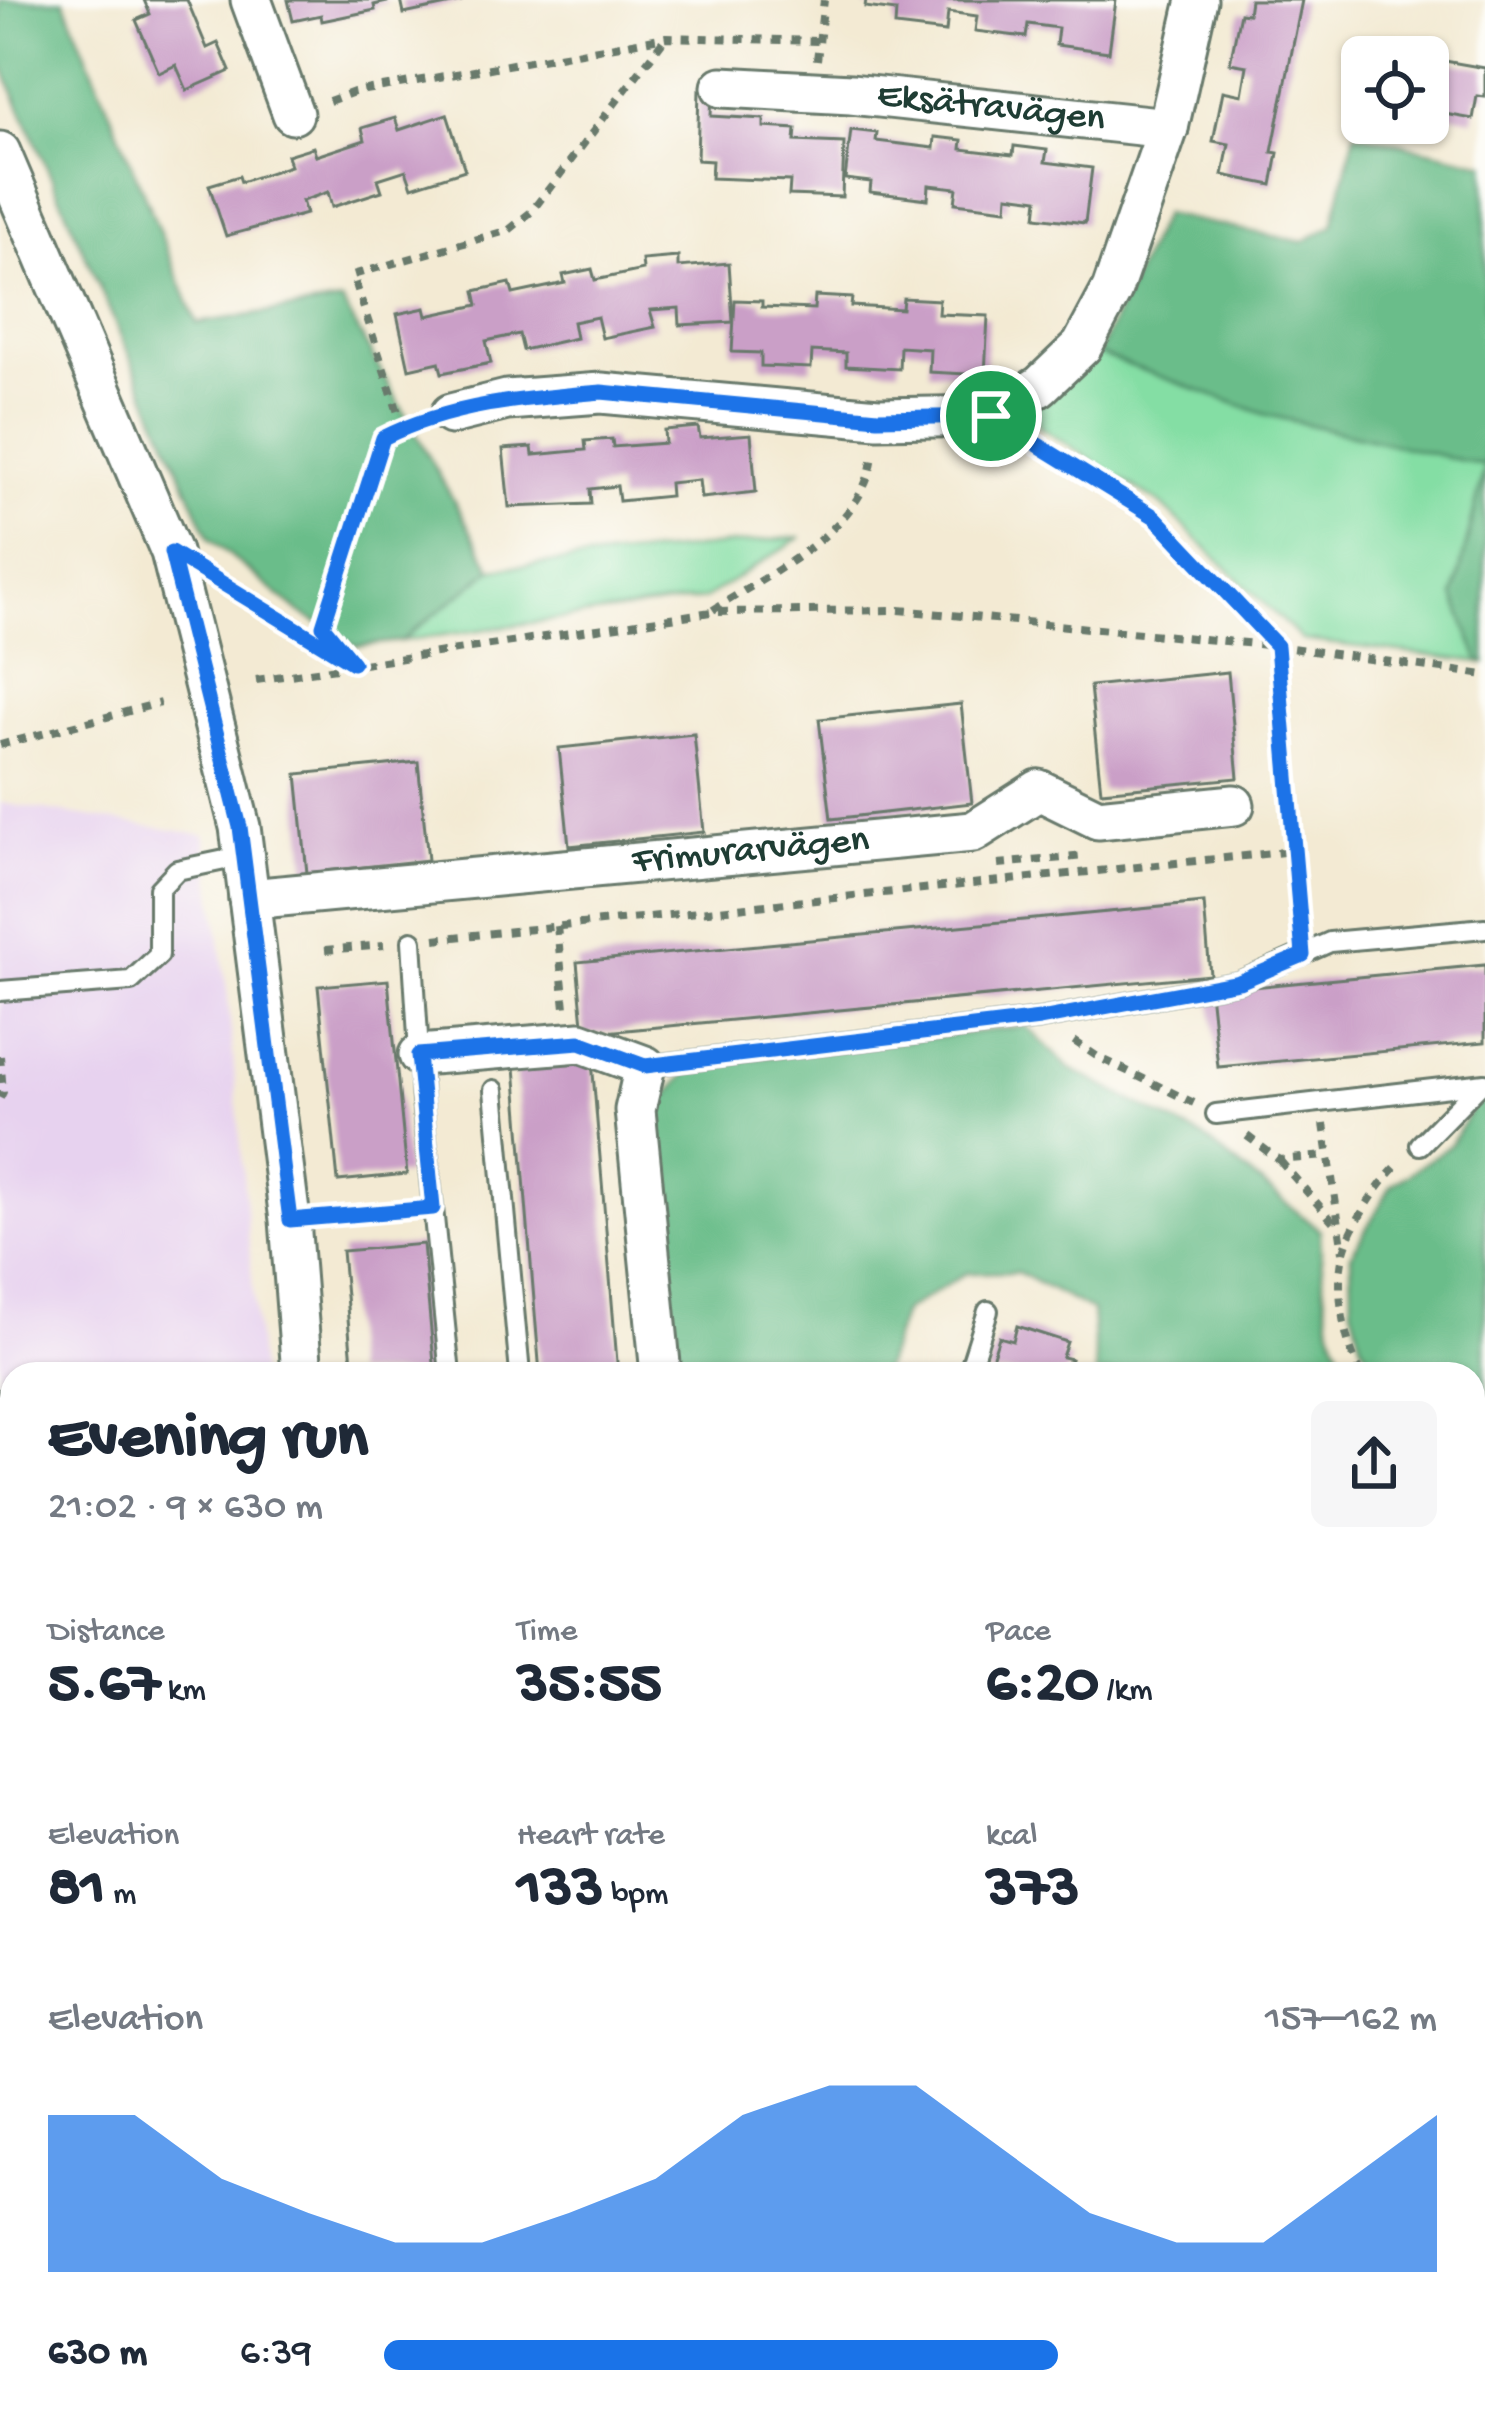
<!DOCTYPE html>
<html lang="en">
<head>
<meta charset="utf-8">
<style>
  body { margin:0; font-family:"Gochi Hand",sans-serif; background:#f6f6f7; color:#1f2937; height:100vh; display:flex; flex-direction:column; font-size:45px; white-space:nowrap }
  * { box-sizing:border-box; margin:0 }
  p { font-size:39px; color:#747a83 }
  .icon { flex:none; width:66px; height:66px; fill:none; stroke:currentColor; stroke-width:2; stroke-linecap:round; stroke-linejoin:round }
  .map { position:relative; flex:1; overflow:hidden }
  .panel { position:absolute; left:0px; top:1362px; width:1485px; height:1062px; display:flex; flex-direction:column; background:#fff; border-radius:36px 36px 0 0; box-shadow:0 3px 9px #0004 }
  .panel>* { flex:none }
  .controls { position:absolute; left:1341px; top:36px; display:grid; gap:24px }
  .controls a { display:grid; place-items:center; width:108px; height:108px; border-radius:18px; background:#fff; box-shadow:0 3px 9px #0004; font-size:60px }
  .pin { position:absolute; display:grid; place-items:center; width:102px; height:102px; color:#fff; margin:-51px; border:6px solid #fff; border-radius:50%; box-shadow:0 3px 12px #0007 }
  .round { display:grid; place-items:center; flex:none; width:126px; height:126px; border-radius:18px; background:#f6f6f7 }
  .head { display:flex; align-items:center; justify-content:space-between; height:204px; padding:0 48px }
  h1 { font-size:66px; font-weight:800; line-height:90px }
  .metrics { display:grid; grid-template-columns:repeat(3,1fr); gap:18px; height:204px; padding:12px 48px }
  .metrics div { display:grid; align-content:center }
  .metrics b { font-size:60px; font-weight:800 }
  .metrics small { font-size:33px; font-weight:400 }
  .metrics p { font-size:33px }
  .chart { height:336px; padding:24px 48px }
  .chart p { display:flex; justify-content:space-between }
  .chart svg { width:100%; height:216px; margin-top:12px; fill:#1a73e8; opacity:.7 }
  ul { padding:0 48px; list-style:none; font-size:39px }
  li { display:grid; grid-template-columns:192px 144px 1fr; align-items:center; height:90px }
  li i { height:30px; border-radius:15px; background:#1a73e8 }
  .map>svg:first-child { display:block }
  .built { fill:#e7d2ef }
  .green { fill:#84dea4; stroke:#528e6c; stroke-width:3 }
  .forest { fill:#6bbd8a; stroke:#457d5f; stroke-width:3 }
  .building { fill:#ca9fc7 }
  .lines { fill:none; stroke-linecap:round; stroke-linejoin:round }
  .lane-casing { stroke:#697a6c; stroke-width:24 }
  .street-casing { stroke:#697a6c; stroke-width:45 }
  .path { stroke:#697a6c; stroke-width:8; stroke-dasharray:9 9; stroke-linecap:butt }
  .lane { stroke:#fff; stroke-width:18 }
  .street { stroke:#fff; stroke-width:39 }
  .route-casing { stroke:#fff; stroke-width:24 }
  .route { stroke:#1a73e8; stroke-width:15 }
  .labels { text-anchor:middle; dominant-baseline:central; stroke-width:12; stroke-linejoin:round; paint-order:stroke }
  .street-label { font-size:39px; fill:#1f3d34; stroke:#fdfcf7 }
</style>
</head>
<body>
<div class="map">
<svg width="1485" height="2424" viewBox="0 0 1485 2424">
  <rect width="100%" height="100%" fill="#fdfcf7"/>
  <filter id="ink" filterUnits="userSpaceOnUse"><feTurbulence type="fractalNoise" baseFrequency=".00833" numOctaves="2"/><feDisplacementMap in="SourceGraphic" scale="24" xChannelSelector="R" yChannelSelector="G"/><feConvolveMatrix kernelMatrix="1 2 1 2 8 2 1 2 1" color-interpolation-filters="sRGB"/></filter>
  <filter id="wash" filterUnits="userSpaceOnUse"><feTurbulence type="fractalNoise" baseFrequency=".004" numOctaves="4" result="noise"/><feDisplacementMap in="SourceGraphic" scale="48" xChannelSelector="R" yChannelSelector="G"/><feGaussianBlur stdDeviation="2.7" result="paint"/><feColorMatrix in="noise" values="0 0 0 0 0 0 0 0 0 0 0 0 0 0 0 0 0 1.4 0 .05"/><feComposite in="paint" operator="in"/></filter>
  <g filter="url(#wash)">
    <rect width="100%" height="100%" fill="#f3ead3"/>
    <polygon class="built" points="0,803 205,835 228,997 260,1374 12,1374 12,1759 0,1752"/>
    <g class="green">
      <polygon points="1098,354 1264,414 1485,466 1454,596 1480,662 1302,640 1162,505 1038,426 1033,400"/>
      <polygon points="801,537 704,599 401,641 492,569"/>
    </g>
    <g class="forest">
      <polygon points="0,0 64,0 197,323 342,302 492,569 401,641 356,646 299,612 210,539 0,61"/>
      <polygon points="1355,133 1485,163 1485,466 1264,414 1098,354 1163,214 1303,242 1333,225"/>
      <polygon points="1485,468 1485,663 1480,662 1454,596"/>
      <path d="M1026,1026L1069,1068L1204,1138L1320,1230C1322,1281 1324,1329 1350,1374H1096L1092,1311L1017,1272L966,1273L903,1312L882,1374H675L656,1109L693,1065Z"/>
      <polygon points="1485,1101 1485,1520 1473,1504 1473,1374 1379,1374 1361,1343 1352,1307 1351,1255 1391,1186 1450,1145 1476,1102"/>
      <polygon points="1473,1547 1485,1563 1485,1813 1473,1825"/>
      <polygon points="0,1819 12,1826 12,1971 0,1967"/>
      <polygon points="43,2412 191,2412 193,2424 44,2424"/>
    </g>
    <g id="blocks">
      <g class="building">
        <polygon points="144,0 187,0 207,48 218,43 230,71 187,90 176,65 159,73 136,20 150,14"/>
        <polygon points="288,0 387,0 387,2 374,5 375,10 322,21 321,15 293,21"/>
        <polygon points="401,0 461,0 461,2 404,14"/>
        <polygon points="866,0 1116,0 1109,52 1056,45 1058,28 1028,24 1026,37 975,31 977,16 948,12 946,32 895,26 896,11 865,7"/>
        <polygon points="1250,0 1302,0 1272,152 1278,153 1272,185 1223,175 1229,144 1213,141 1223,91 1242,95 1247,66 1230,63 1240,13 1248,14"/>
        <polygon points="1399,44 1432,50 1431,57 1397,57"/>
        <polygon points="1428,58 1485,68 1485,97 1477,96 1473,119 1428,111"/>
        <polygon points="699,90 712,90 711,116 764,119 764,127 796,129 795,141 844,143 842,197 789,195 790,181 711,178 712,161 697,160"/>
        <polygon points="447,114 465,170 412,187 406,170 378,179 382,191 332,207 328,192 302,201 306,214 226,236 209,185 239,176 241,182 290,166 287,155 313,147 316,156 365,140 362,128 395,118 399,130"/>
        <polygon points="851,130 877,133 876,141 934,148 935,137 962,140 961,149 1013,155 1014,146 1047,150 1045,162 1092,168 1085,223 1036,217 1038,199 1008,195 1007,209 955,203 957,188 929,185 928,199 870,192 871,182 845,179"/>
        <polygon points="678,257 678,267 729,263 733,322 680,325 679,308 650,310 655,327 602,338 597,317 573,322 576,338 523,350 519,334 486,341 491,363 442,373 439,362 409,369 397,314 425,308 427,316 478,305 475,291 510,283 513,294 565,283 563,275 592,269 595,280 643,270 642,260"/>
        <polygon points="815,296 852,298 851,306 902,309 903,298 939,300 938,314 988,316 985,375 929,372 930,349 900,347 899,369 846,366 846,353 812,351 811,368 761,366 761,353 732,352 735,300 762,301 762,307 814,309"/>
        <polygon points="698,427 700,438 751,434 756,492 701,498 699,480 669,483 670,496 619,501 617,486 590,489 591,504 509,507 503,449 532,447 533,455 586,450 585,441 612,439 613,447 665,443 664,430"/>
        <polygon points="1228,672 1238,778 1101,791 1090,686"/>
        <polygon points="961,704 972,803 831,819 819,719"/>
        <polygon points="694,734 704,832 569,846 559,748"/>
        <polygon points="418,762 428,860 307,873 297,774"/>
        <polygon points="1204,903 1210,975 584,1034 577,962"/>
        <polygon points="1485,965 1485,1042 1218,1067 1210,991"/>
        <polygon points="388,980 407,1174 338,1181 318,986"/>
        <polygon points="592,1061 618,1374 540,1374 515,1067"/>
        <polygon points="423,1244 435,1374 353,1374 342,1251"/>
        <polygon points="1017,1326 1067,1342 1062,1357 1071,1359 1066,1374 987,1374 999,1337 1013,1341"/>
        <polygon points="0,2134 12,2134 12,2194 0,2193"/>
        <polygon points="0,2342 12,2342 12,2412 17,2412 17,2424 0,2424"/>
        <polygon points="294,2412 401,2412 404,2424 297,2424"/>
        <polygon points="1345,2412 1426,2412 1428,2424 1346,2424"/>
      </g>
    </g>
  </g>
  <g filter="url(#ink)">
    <use href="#blocks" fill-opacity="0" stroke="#697a6c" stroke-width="3"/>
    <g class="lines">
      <g class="lane-casing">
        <g id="lane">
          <polyline points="412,941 422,1100 450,1374"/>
          <polyline points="0,991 131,981 159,955 159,889 177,870 244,856"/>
          <polyline points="645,1066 1040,1019 1239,982 1330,942 1485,928"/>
          <polyline points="494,1090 520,1374"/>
          <polyline points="1216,1114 1485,1083"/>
          <polyline points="1420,1145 1480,1084"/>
          <polyline points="968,1374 988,1311"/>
          <polyline points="1114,2412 1119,2424"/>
        </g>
      </g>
      <g class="street-casing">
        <g id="street">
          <polyline points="251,0 293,114"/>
          <path id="s1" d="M722,87L851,94L1168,128"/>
          <polyline points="0,152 171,552 240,827 290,1220 302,1374"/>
          <polyline points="451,414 507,400 601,393 878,418 991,416 1040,386 1082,346 1112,290 1168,128 1197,0"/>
          <path id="s2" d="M249,899L973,832L1039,790L1098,819L1234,805"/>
          <polyline points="419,1055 580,1042 645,1066 635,1110 661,1374"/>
          <polyline points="0,2016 12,2020"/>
          <polyline points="1473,2052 1485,2038"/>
          <polyline points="1473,2284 1485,2382"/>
          <polyline points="473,2412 479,2424"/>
          <polyline points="679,2412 681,2424"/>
          <polyline points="1143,2424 1163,2412"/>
        </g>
      </g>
      <g class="path">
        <polyline points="817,60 824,0"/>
        <polyline points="329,101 354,92 666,37 819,41"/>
        <polyline points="403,428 353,275 509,230 531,212 666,37"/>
        <polyline points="1028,439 1155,517 1277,646 1300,927"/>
        <polyline points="216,580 347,660"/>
        <path d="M713,610C771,572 864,531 873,455"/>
        <polyline points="353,663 323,626 383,438 404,427"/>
        <polyline points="256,680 711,612 899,610 1277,646 1485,675"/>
        <polyline points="0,745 160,703"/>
        <polyline points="998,864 1085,856"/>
        <polyline points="557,926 565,1008"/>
        <polyline points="435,939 1293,851"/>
        <polyline points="325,950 384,945"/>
        <polyline points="1074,1041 1098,1057 1194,1103"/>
        <polyline points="0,1056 3,1092 0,1098"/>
        <polyline points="1324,1124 1343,1252"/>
        <polyline points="1247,1136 1279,1160 1327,1156"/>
        <polyline points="1280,1161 1337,1226"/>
        <polyline points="327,1217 408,1210"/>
        <path d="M1362,1374C1344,1346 1334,1285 1344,1252C1351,1225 1380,1181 1400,1163"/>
        <polyline points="0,1388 12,1451"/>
        <polyline points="1473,1528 1485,1543"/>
        <polyline points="0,1582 12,1585"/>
        <polyline points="0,1802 12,1808"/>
        <polyline points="1473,1844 1485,1833"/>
        <polyline points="0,2288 12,2284"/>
        <polyline points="202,2412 204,2424"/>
        <polyline points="963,2412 964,2424"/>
        <polyline points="1328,2412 1329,2424"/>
      </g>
      <use href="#lane" class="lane"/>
      <use href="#street" class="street"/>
    </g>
  </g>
  <g class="lines" filter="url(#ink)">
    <g class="route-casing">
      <path id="route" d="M601,392L878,418L991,416L1155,517L1277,646L1303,955L1239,982L1040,1019L645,1066L580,1042L418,1055L433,1208L290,1220L240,827L171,552L353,663L323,626L383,438C450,404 527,398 601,392Z"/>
    </g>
    <use href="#route" class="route"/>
  </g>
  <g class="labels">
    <g class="street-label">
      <text stroke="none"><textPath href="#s1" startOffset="270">Eksätravägen</textPath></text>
      <text stroke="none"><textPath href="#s2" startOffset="504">Frimurarvägen</textPath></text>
    </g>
  </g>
</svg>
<div class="controls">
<a><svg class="icon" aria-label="locate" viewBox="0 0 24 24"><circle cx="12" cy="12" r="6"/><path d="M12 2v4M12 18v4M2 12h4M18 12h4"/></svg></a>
</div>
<div class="pin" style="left:991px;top:416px;background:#1e9e55"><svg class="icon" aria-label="arrive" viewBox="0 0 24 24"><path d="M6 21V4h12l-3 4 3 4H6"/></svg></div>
<section class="panel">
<div class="head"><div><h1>Evening run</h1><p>21:02 · 9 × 630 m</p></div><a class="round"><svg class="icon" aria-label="share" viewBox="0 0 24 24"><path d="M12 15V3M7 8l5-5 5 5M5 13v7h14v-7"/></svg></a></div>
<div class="metrics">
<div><p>Distance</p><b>5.67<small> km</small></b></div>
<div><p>Time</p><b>35:55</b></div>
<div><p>Pace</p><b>6:20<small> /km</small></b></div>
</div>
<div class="metrics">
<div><p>Elevation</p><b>81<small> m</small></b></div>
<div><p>Heart rate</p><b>133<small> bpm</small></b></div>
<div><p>kcal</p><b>373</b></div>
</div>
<div class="chart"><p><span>Elevation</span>157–162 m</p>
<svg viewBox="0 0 160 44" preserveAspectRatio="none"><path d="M0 44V12L10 12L20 25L30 32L40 38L50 38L60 32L70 25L80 12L90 6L100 6L110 19L120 32L130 38L140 38L150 25L160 12V44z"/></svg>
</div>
<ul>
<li><b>630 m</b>6:39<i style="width:64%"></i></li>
</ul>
</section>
</div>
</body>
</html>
